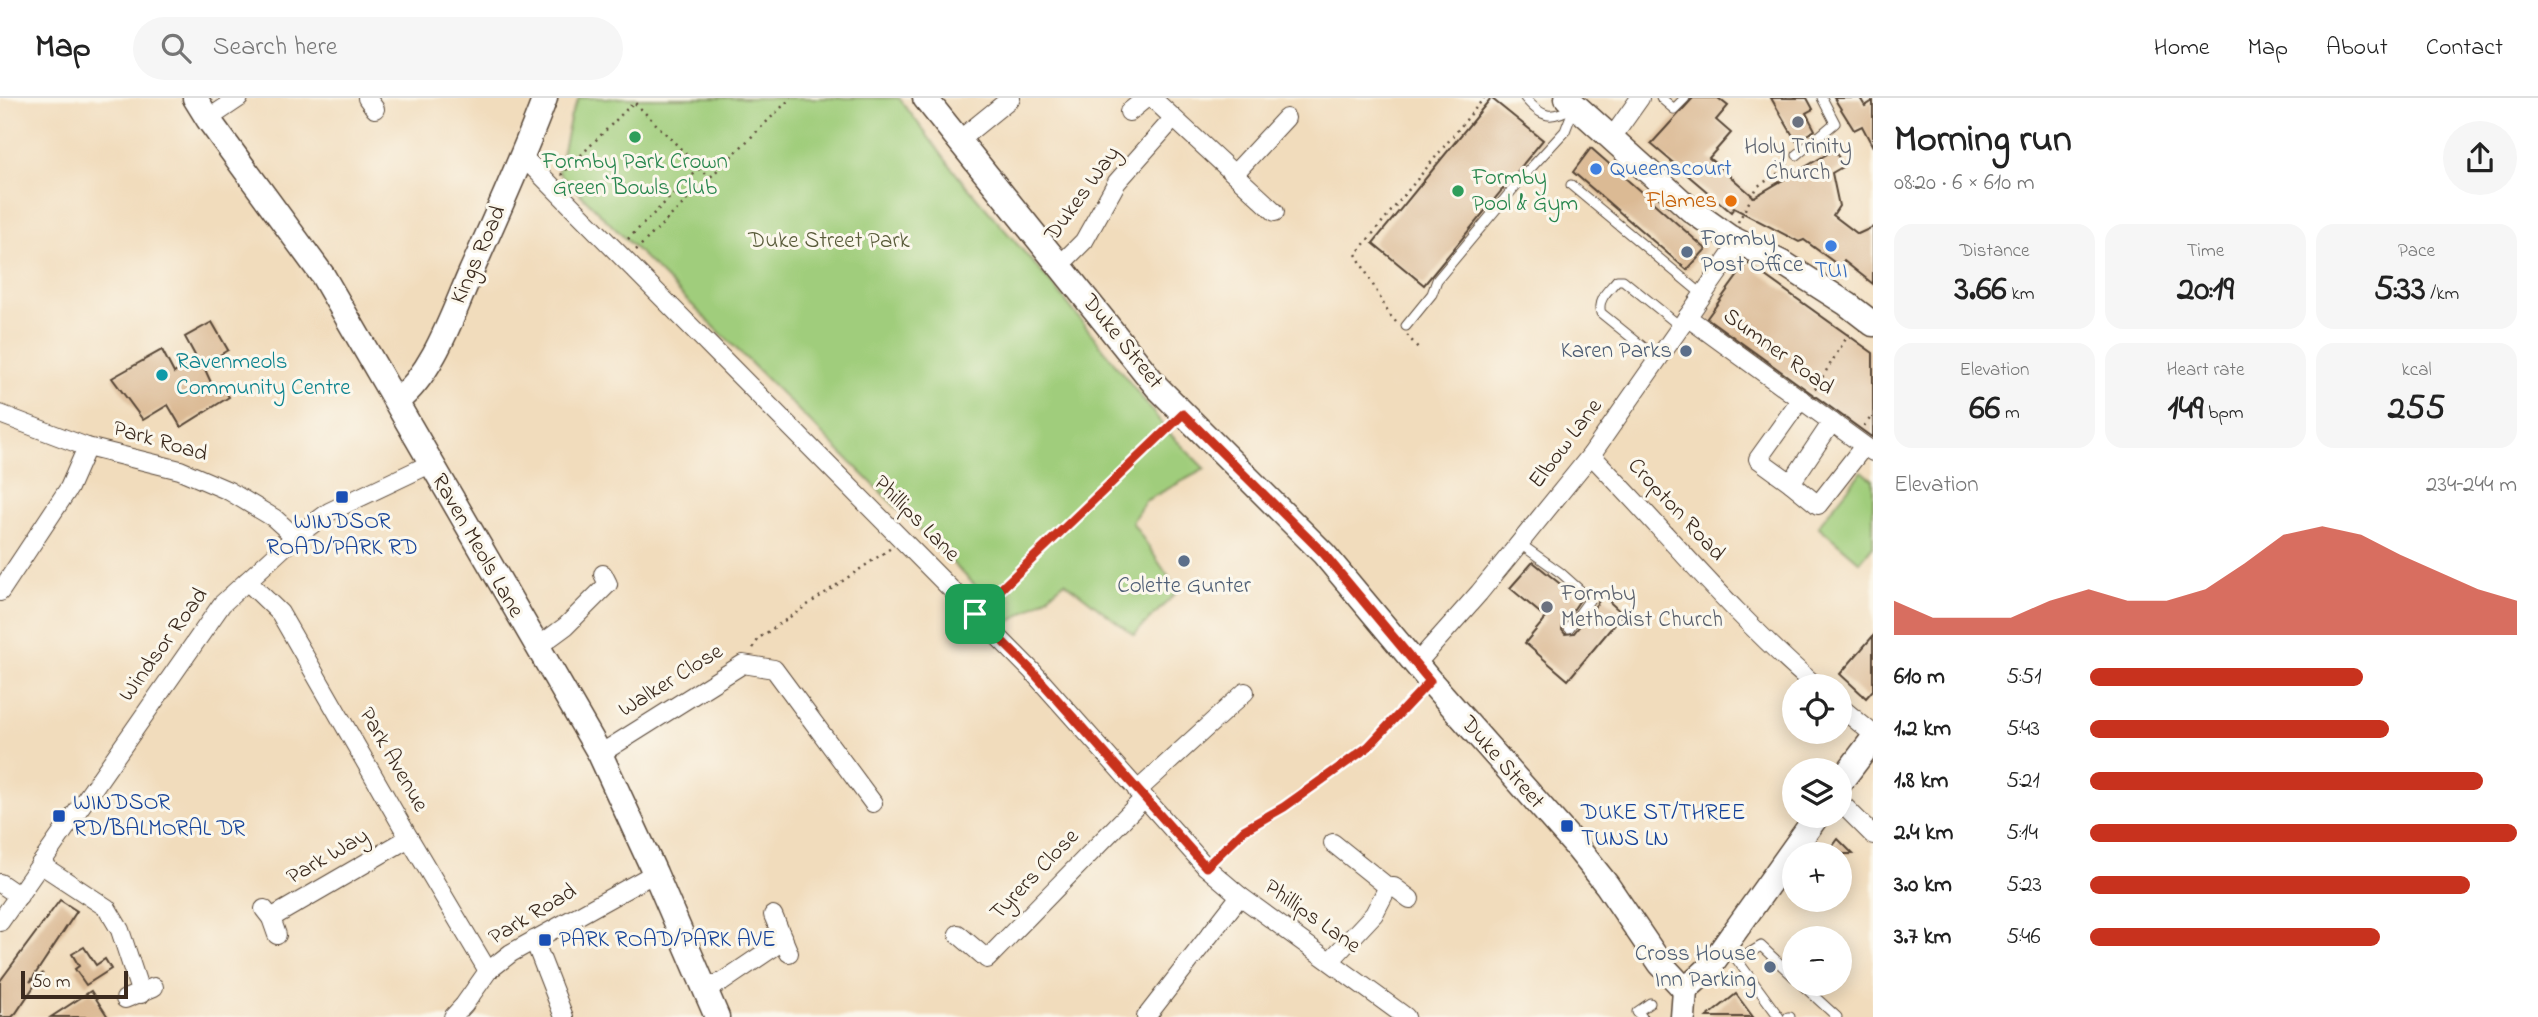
<!DOCTYPE html>
<html lang="en">
<head>
<meta charset="utf-8">
<style>
  body { margin:0; font-family:"Indie Flower",sans-serif; background:#f6f6f6; color:#222; height:100vh; display:flex; flex-direction:column; font-size:26px; white-space:nowrap }
  * { box-sizing:border-box; margin:0 }
  p { font-size:23px; color:#767676 }
  .icon { flex:none; width:38px; height:38px; fill:none; stroke:currentColor; stroke-width:2; stroke-linecap:round; stroke-linejoin:round }
  .map { position:relative; flex:1; overflow:hidden }
  .panel { display:flex; flex-direction:column; background:#fff; width:665px }
  .panel>* { flex:none }
  .tools { position:absolute; left:1782px; top:576px; display:grid; gap:14px }
  .tools a { display:grid; place-items:center; width:70px; height:70px; border-radius:50%; background:#fff; box-shadow:0 4px 18px #0003; font-size:35px }
  .scale { position:absolute; left:21px; bottom:18px; width:107px; box-sizing:border-box; padding-left:7px; border:4px solid #3b2a1e; border-top:0; font-size:19px; line-height:24px; white-space:nowrap; color:#3b2a1e; -webkit-text-stroke:5px #fbf7ec; paint-order:stroke }
  .pin { position:absolute; display:grid; place-items:center; width:60px; height:60px; color:#fff; margin:-30px; border-radius:14px; box-shadow:0 4px 10px #0006 }
  .round { display:grid; place-items:center; flex:none; width:74px; height:74px; border-radius:37px; background:#f6f6f6 }
  .overview { display:flex; align-items:center; justify-content:space-between; height:119px; padding:0 21px }
  h1 { font-size:38px; font-weight:800; line-height:52px }
  .figures { display:grid; grid-template-columns:repeat(3,1fr); gap:10px; height:119px; padding:7px 21px }
  .figures div { display:grid; align-content:center; border-radius:18px; background:#f6f6f6; text-align:center }
  .figures b { font-size:35px; font-weight:800 }
  .figures small { font-size:19px; font-weight:400 }
  .figures p { font-size:19px }
  .chart { height:196px; padding:14px 21px }
  .chart p { display:flex; justify-content:space-between }
  .chart svg { width:100%; height:126px; margin-top:7px; fill:#c8321e; opacity:.7 }
  ul { padding:0 21px; list-style:none; font-size:23px }
  li { display:grid; grid-template-columns:112px 84px 1fr; align-items:center; height:52px }
  li i { height:18px; border-radius:9px; background:#c8321e }
  header { display:flex; align-items:center; gap:42px; box-sizing:border-box; height:98px; padding:0 35px; background:#fff; border-bottom:2px solid #e0e0e0 }
  header strong { font-size:33px }
  nav { display:flex; gap:38px; margin-inline-start:auto; font-size:24px }
  .search { width:490px; height:63px; background:#f6f6f6; display:flex; align-items:center; gap:18px; box-sizing:border-box; padding:0 24px; border-radius:38px; color:#767676; font-size:26px }
  main { display:flex; flex:1; min-height:0 }
  .map>svg:first-child { display:block }
  .green { fill:#a0cd7b; stroke:#6e7c4c; stroke-width:2 }
  .building { fill:#dbba94 }
  .lines { fill:none; stroke-linecap:round; stroke-linejoin:round }
  .lane-casing { stroke:#564536; stroke-width:11 }
  .street-casing { stroke:#564536; stroke-width:20 }
  .secondary-casing { stroke:#564536; stroke-width:27 }
  .path { stroke:#564536; stroke-width:2.5; stroke-dasharray:2 5; stroke-linecap:butt }
  .lane { stroke:#fff; stroke-width:9 }
  .street { stroke:#fff; stroke-width:18 }
  .secondary { stroke:#fff; stroke-width:24 }
  .route-casing { stroke:#fff; stroke-width:14 }
  .route { stroke:#c8321e; stroke-width:9 }
  .worship-dot { fill:#6b7280; stroke:#fbf7ec; stroke-width:2.5 }
  .leisure-dot { fill:#2e9e5b; stroke:#fbf7ec; stroke-width:2.5 }
  .shop-dot { fill:#3f7fe0; stroke:#fbf7ec; stroke-width:2.5 }
  .food-dot { fill:#e8710a; stroke:#fbf7ec; stroke-width:2.5 }
  .service-dot { fill:#5c6f8a; stroke:#fbf7ec; stroke-width:2.5 }
  .culture-dot { fill:#0f9aa8; stroke:#fbf7ec; stroke-width:2.5 }
  .transit-dot { fill:#1a4fb4; stroke:#fbf7ec; stroke-width:2.5 }
  .labels { text-anchor:middle; dominant-baseline:central; stroke-width:6; stroke-linejoin:round; paint-order:stroke }
  .worship-label { font-size:23px; fill:#5b616d; stroke:#fbf7ec }
  .leisure-label { font-size:23px; fill:#27864d; stroke:#fbf7ec }
  .shop-label { font-size:23px; fill:#366cbe; stroke:#fbf7ec; text-anchor:start }
  .street-label { font-size:23px; fill:#3b2a1e; stroke:#fbf7ec }
  .food-label { font-size:23px; fill:#c56008; stroke:#fbf7ec; text-anchor:end }
  .service-label { font-size:23px; fill:#4e5e75; stroke:#fbf7ec; text-anchor:end }
  .park-label { font-size:23px; fill:#595b3a; stroke:#fbf7ec }
  .culture-label { font-size:23px; fill:#0d838f; stroke:#fbf7ec; text-anchor:start }
  .transit-label { font-size:23px; fill:#164399; stroke:#fbf7ec; text-anchor:start }
</style>
</head>
<body>
<header>
<strong>Map</strong>
<div class="search"><svg class="icon" aria-label="search" viewBox="0 0 24 24"><circle cx="10" cy="10" r="6"/><path d="M15 15l6 6"/></svg>Search here</div>
<nav><a>Home</a><a>Map</a><a>About</a><a>Contact</a></nav>
</header>
<main>
<div class="map">
<svg width="1873" height="919" viewBox="0 0 1873 919">
  <rect width="100%" height="100%" fill="#fbf7ec"/>
  <filter id="ink" filterUnits="userSpaceOnUse"><feTurbulence type="fractalNoise" baseFrequency=".0143" numOctaves="2"/><feDisplacementMap in="SourceGraphic" scale="14" xChannelSelector="R" yChannelSelector="G"/><feConvolveMatrix kernelMatrix="1 2 1 2 8 2 1 2 1" color-interpolation-filters="sRGB"/></filter>
  <filter id="wash" filterUnits="userSpaceOnUse"><feTurbulence type="fractalNoise" baseFrequency=".00686" numOctaves="4" result="noise"/><feDisplacementMap in="SourceGraphic" scale="28" xChannelSelector="R" yChannelSelector="G"/><feGaussianBlur stdDeviation="1.57" result="paint"/><feColorMatrix in="noise" values="0 0 0 0 0 0 0 0 0 0 0 0 0 0 0 0 0 1.4 0 .05"/><feComposite in="paint" operator="in"/></filter>
  <g filter="url(#wash)">
    <rect width="100%" height="100%" fill="#f1dcbc"/>
    <g class="green">
      <polygon points="579,0 899,0 958,78 1057,192 1171,337 1205,371 1145,403 1132,424 1178,493 1134,537 1065,484 1043,502 1011,523 558,74 571,17"/>
      <polygon points="1862,373 1873,382 1873,448 1860,464 1818,428"/>
    </g>
    <g id="blocks">
      <g class="building">
        <polygon points="1491,0 1543,42 1424,187 1373,145"/>
        <polygon points="1693,0 1718,0 1728,8 1716,22 1731,35 1709,60 1754,99 1834,52 1844,68 1832,75 1839,108 1833,117 1858,136 1873,129 1873,186 1844,163 1838,167 1804,142 1799,144 1734,110 1731,114 1651,46"/>
        <polygon points="1771,0 1807,0 1813,11 1806,15 1815,32 1796,43"/>
        <polygon points="1834,0 1860,0 1865,8 1873,3 1873,49 1862,28 1854,32"/>
        <polygon points="1591,50 1706,151 1687,172 1573,74"/>
        <polygon points="1747,165 1873,255 1873,340 1707,220"/>
        <polygon points="212,224 228,252 203,267 213,289 220,285 229,299 181,329 168,307 143,322 112,280 162,252 174,275 197,261 185,239"/>
        <polygon points="1533,464 1580,502 1563,527 1562,532 1565,536 1574,535 1603,498 1623,516 1568,582 1525,545 1546,520 1510,490"/>
        <polygon points="1873,538 1873,592 1866,600 1840,576"/>
        <polygon points="1838,741 1853,756 1827,756"/>
        <polygon points="60,802 77,813 30,884 43,875 16,915 12,919 0,919 0,883"/>
        <polygon points="84,849 96,867 105,861 111,871 86,887 75,871 79,868 72,856"/>
        <polygon points="91,893 108,919 51,919"/>
        <polygon points="1736,896 1753,919 1707,919"/>
      </g>
    </g>
  </g>
  <g filter="url(#ink)">
    <use href="#blocks" fill-opacity="0" stroke="#564536" stroke-width="2"/>
    <g class="lines">
      <g class="lane-casing">
        <g id="lane">
          <path d="M1525,0C1542,20 1551,22 1573,9"/>
          <polyline points="1661,0 1674,11 1685,0"/>
          <polyline points="1797,57 1835,25 1822,0"/>
          <polyline points="1571,87 1703,197"/>
          <polyline points="1406,228 1432,196 1437,182 1528,73 1565,33 1574,10"/>
          <path d="M1658,261L1601,215C1596,202 1609,192 1617,182H1623L1681,229"/>
          <polyline points="1519,445 1561,475 1590,501 1569,530"/>
          <polyline points="1725,855 1746,857 1761,848 1794,879"/>
          <polyline points="1732,855 1779,919"/>
          <polyline points="1801,886 1837,919"/>
          <polyline points="1642,919 1637,914 1650,905"/>
          <polyline points="1788,919 1790,919"/>
        </g>
      </g>
      <g class="street-casing">
        <g id="street">
          <polyline points="367,0 375,11"/>
          <polyline points="1152,0 1275,114"/>
          <polyline points="1129,14 1146,0"/>
          <polyline points="208,21 239,0"/>
          <polyline points="1611,41 1640,0"/>
          <polyline points="958,43 1011,0"/>
          <polyline points="523,59 1032,573 1206,769 1240,798 1406,919"/>
          <polyline points="1235,75 1286,20"/>
          <polyline points="1059,168 1084,143 1117,84 1173,21"/>
          <polyline points="1687,219 1873,354"/>
          <polyline points="0,316 87,349 180,372 229,393 274,420 295,439"/>
          <polyline points="1832,324 1791,385 1818,407 1864,348"/>
          <path d="M1591,357C1666,434 1734,518 1816,588"/>
          <polyline points="1791,385 1758,361 1801,301"/>
          <polyline points="247,483 280,515 409,740 488,873"/>
          <polyline points="0,494 69,390 87,349"/>
          <polyline points="536,550 566,528 608,486 603,476"/>
          <polyline points="1416,566 1479,495 1591,357 1739,145"/>
          <polyline points="1839,608 1873,636"/>
          <polyline points="600,656 743,566 774,571 873,705"/>
          <polyline points="1137,693 1245,594"/>
          <polyline points="1839,703 1873,737"/>
          <polyline points="1333,745 1388,789 1394,789 1410,801"/>
          <polyline points="40,766 107,810 120,832 141,896"/>
          <polyline points="0,785 19,798"/>
          <polyline points="264,811 271,820 277,837"/>
          <polyline points="773,817 789,855"/>
          <polyline points="271,820 409,740"/>
          <polyline points="0,824 222,506 295,439 329,414 430,366"/>
          <polyline points="958,836 987,861 1144,700"/>
          <polyline points="534,842 564,919"/>
          <polyline points="1331,862 1374,816 1388,789"/>
          <polyline points="704,890 722,884 784,842"/>
          <polyline points="125,901 154,889"/>
          <polyline points="453,919 464,907 488,873 511,855 655,775"/>
          <polyline points="1146,919 1240,798"/>
        </g>
      </g>
      <g class="secondary-casing">
        <g id="secondary">
          <polyline points="195,0 208,21 323,178 600,656 655,775 717,919"/>
          <polyline points="925,0 1157,289 1324,456 1430,583 1575,747 1607,787 1660,865 1685,892"/>
          <polyline points="1567,0 1691,112 1729,139 1786,167 1847,206 1873,226"/>
          <path d="M397,303C434,274 452,217 471,174C497,116 523,59 545,0"/>
          <polyline points="1839,686 1873,641"/>
          <polyline points="1683,919 1685,892 1708,871 1817,718"/>
        </g>
      </g>
      <g class="path">
        <polyline points="561,77 634,4 709,79"/>
        <polyline points="1738,124 1758,88 1776,77 1789,64"/>
        <polyline points="628,141 700,70"/>
        <polyline points="636,152 791,0"/>
        <polyline points="1396,224 1389,216 1356,156 1484,0"/>
        <polyline points="1407,237 1419,251"/>
        <polyline points="1815,291 1850,234"/>
        <polyline points="1864,328 1873,317"/>
        <polyline points="986,505 1171,328"/>
        <polyline points="753,550 759,540 891,450"/>
        <polyline points="1218,758 1244,732 1284,709 1368,649 1418,596"/>
      </g>
      <use href="#lane" class="lane"/>
      <use href="#street" class="street"/>
      <use href="#secondary" class="secondary"/>
    </g>
  </g>
  <g class="lines" filter="url(#ink)">
    <g class="route-casing">
      <polygon id="route" points="1183,316 1324,456 1430,583 1368,649 1284,709 1244,732 1206,769 1032,573 975,516"/>
    </g>
    <use href="#route" class="route"/>
  </g>
  <g class="worship-dot">
    <circle cx="1798" cy="24" r="7"/>
    <circle cx="1547" cy="509" r="7"/>
  </g>
  <g class="leisure-dot">
    <circle cx="635" cy="39" r="7"/>
    <circle cx="1458" cy="93" r="7"/>
  </g>
  <g class="shop-dot">
    <circle cx="1596" cy="71" r="7"/>
    <circle cx="1831" cy="148" r="7"/>
  </g>
  <circle class="food-dot" cx="1731" cy="103" r="7"/>
  <g class="service-dot">
    <circle cx="1687" cy="154" r="7"/>
    <circle cx="1686" cy="253" r="7"/>
    <circle cx="1184" cy="463" r="7"/>
    <circle cx="1770" cy="869" r="7"/>
  </g>
  <circle class="culture-dot" cx="162" cy="277" r="7"/>
  <g class="transit-dot">
    <rect x="335" y="392" width="14" height="14" rx="3.5"/>
    <rect x="52" y="711" width="14" height="14" rx="3.5"/>
    <rect x="1560" y="721" width="14" height="14" rx="3.5"/>
    <rect x="538" y="835" width="14" height="14" rx="3.5"/>
  </g>
  <g class="labels">
    <g class="worship-label">
      <text x="1798" y="49">Holy Trinity<tspan x="1798" dy="26">Church</tspan></text>
      <text x="1561" y="496" text-anchor="start">Formby<tspan x="1561" dy="26">Methodist Church</tspan></text>
    </g>
    <g class="leisure-label">
      <text x="635" y="64">Formby Park Crown<tspan x="635" dy="26">Green Bowls Club</tspan></text>
      <text x="1472" y="80" text-anchor="start">Formby<tspan x="1472" dy="26">Pool &amp; Gym</tspan></text>
    </g>
    <g class="shop-label">
      <text x="1610" y="71">Queenscourt</text>
      <text x="1831" y="173" text-anchor="middle">TUI</text>
    </g>
    <g class="street-label">
      <text transform="translate(1083 96) rotate(-54)">Dukes Way</text>
      <text transform="translate(479 157) rotate(-66)">Kings Road</text>
      <text transform="translate(1122 244) rotate(51)">Duke Street</text>
      <text transform="translate(1778 254) rotate(36)">Sumner Road</text>
      <text transform="translate(160 344) rotate(16)">Park Road</text>
      <text transform="translate(1566 346) rotate(-53)">Elbow Lane</text>
      <text transform="translate(1676 412) rotate(47)">Cropton Road</text>
      <text transform="translate(916 421) rotate(45)">Phillips Lane</text>
      <text transform="translate(477 448) rotate(60)">Raven Meols Lane</text>
      <text transform="translate(164 547) rotate(-54)">Windsor Road</text>
      <text transform="translate(671 583) rotate(-32)">Walker Close</text>
      <text transform="translate(393 662) rotate(60)">Park Avenue</text>
      <text transform="translate(1502 665) rotate(49)">Duke Street</text>
      <text transform="translate(328 759) rotate(-30)">Park Way</text>
      <text transform="translate(1035 777) rotate(-46)">Tyrers Close</text>
      <text transform="translate(533 817) rotate(-31)">Park Road</text>
      <text transform="translate(1312 819) rotate(35)">Phillips Lane</text>
    </g>
    <g class="food-label">
      <text x="1717" y="103">Flames</text>
    </g>
    <g class="service-label">
      <text x="1701" y="141" text-anchor="start">Formby<tspan x="1701" dy="26">Post Office</tspan></text>
      <text x="1672" y="253">Karen Parks</text>
      <text x="1184" y="488" text-anchor="middle">Colette Gunter</text>
      <text x="1756" y="856">Cross House<tspan x="1756" dy="26">Inn Parking</tspan></text>
    </g>
    <g class="park-label">
      <text x="829" y="143">Duke Street Park</text>
    </g>
    <g class="culture-label">
      <text x="176" y="264">Ravenmeols<tspan x="176" dy="26">Community Centre</tspan></text>
    </g>
    <g class="transit-label">
      <text x="342" y="424" text-anchor="middle">WINDSOR<tspan x="342" dy="26">ROAD/PARK RD</tspan></text>
      <text x="73" y="705">WINDSOR<tspan x="73" dy="26">RD/BALMORAL DR</tspan></text>
      <text x="1581" y="715">DUKE ST/THREE<tspan x="1581" dy="26">TUNS LN</tspan></text>
      <text x="559" y="842">PARK ROAD/PARK AVE</text>
    </g>
  </g>
</svg>
<div class="tools">
<a><svg class="icon" aria-label="locate" viewBox="0 0 24 24"><circle cx="12" cy="12" r="6"/><path d="M12 2v4M12 18v4M2 12h4M18 12h4"/></svg></a>
<a><svg class="icon" aria-label="layers" viewBox="0 0 24 24"><path d="M12 4l9 5-9 5-9-5zM3 14l9 5 9-5"/></svg></a>
<a>+</a>
<a>−</a>
</div>
<div class="scale">50 m</div>
<div class="pin" style="left:975px;top:516px;background:#1e9e55"><svg class="icon" aria-label="arrive" viewBox="0 0 24 24"><path d="M6 21V4h12l-3 4 3 4H6"/></svg></div>
</div>
<section class="panel">
<div class="overview"><div><h1>Morning run</h1><p>08:20 · 6 × 610 m</p></div><a class="round"><svg class="icon" aria-label="share" viewBox="0 0 24 24"><path d="M12 15V3M7 8l5-5 5 5M5 13v7h14v-7"/></svg></a></div>
<div class="figures">
<div><p>Distance</p><b>3.66<small> km</small></b></div>
<div><p>Time</p><b>20:19</b></div>
<div><p>Pace</p><b>5:33<small> /km</small></b></div>
</div>
<div class="figures">
<div><p>Elevation</p><b>66<small> m</small></b></div>
<div><p>Heart rate</p><b>149<small> bpm</small></b></div>
<div><p>kcal</p><b>255</b></div>
</div>
<div class="chart"><p><span>Elevation</span>234–244 m</p>
<svg viewBox="0 0 160 44" preserveAspectRatio="none"><path d="M0 44V32L10 38L20 38L30 38L40 32L50 28L60 32L70 32L80 28L90 19L100 9L110 6L120 9L130 16L140 22L150 28L160 32V44z"/></svg>
</div>
<ul>
<li><b>610 m</b>5:51<i style="width:64%"></i></li>
<li><b>1.2 km</b>5:43<i style="width:70%"></i></li>
<li><b>1.8 km</b>5:21<i style="width:92%"></i></li>
<li><b>2.4 km</b>5:14<i style="width:100%"></i></li>
<li><b>3.0 km</b>5:23<i style="width:89%"></i></li>
<li><b>3.7 km</b>5:46<i style="width:68%"></i></li>
</ul>
</section>
</main>
</body>
</html>
